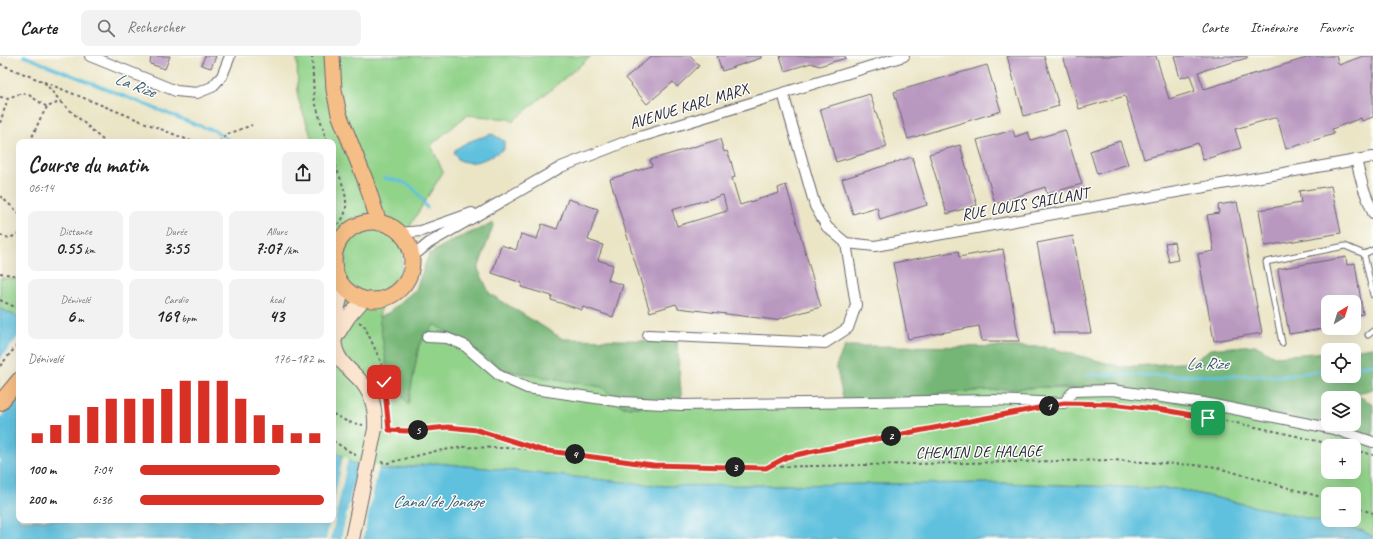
<!DOCTYPE html>
<html lang="fr">
<head>
<meta charset="utf-8">
<style>
  body { margin:0; font-family:Caveat,sans-serif; background:#f2f2f2; color:#222; height:100vh; display:flex; flex-direction:column; font-size:15px; white-space:nowrap }
  * { box-sizing:border-box; margin:0 }
  p { font-size:13px; color:#767676 }
  .icon { flex:none; width:22px; height:22px; fill:none; stroke:currentColor; stroke-width:2; stroke-linecap:round; stroke-linejoin:round }
  .map { position:relative; flex:1; overflow:hidden }
  .panel { position:absolute; left:16px; top:83px; width:320px; height:384px; display:flex; flex-direction:column; background:#fff; border-radius:8px; box-shadow:0 4px 16px #0002 }
  .panel>* { flex:none }
  .needle { width:26px; rotate:38deg }
  .buttons { position:absolute; left:1321px; top:239px; display:grid; gap:8px }
  .buttons a { display:grid; place-items:center; width:40px; height:40px; border-radius:8px; background:#fff; box-shadow:0 4px 16px #0002; font-size:20px }
  .pin { position:absolute; display:grid; place-items:center; width:34px; height:34px; color:#fff; margin:-17px; border-radius:8px; box-shadow:0 2px 6px #0006 }
  .km { position:absolute; width:20px; height:20px; margin:-10px; border-radius:50%; background:#222; color:#fff; font-size:11px; line-height:20px; text-align:center }
  .round { display:grid; place-items:center; flex:none; width:42px; height:42px; border-radius:8px; background:#f2f2f2 }
  .summary { display:flex; align-items:center; justify-content:space-between; height:68px; padding:0 12px }
  h1 { font-size:22px; font-weight:700; line-height:30px }
  .figures { display:grid; grid-template-columns:repeat(3,1fr); gap:6px; height:68px; padding:4px 12px }
  .figures div { display:grid; align-content:center; border-radius:8px; background:#f2f2f2; text-align:center }
  .figures b { font-size:17px; font-weight:700 }
  .figures small { font-size:11px; font-weight:400 }
  .figures p { font-size:11px }
  .chart { height:112px; padding:8px 12px }
  .chart p { display:flex; justify-content:space-between }
  .chart svg { width:100%; height:72px; margin-top:4px; stroke:#d93025; stroke-width:6 }
  ul { padding:0 12px; list-style:none; font-size:13px }
  li { display:grid; grid-template-columns:64px 48px 1fr; align-items:center; height:30px }
  li i { height:10px; border-radius:5px; background:#d93025 }
  header { display:flex; align-items:center; gap:24px; box-sizing:border-box; height:56px; padding:0 20px; background:#fff; border-bottom:1px solid #e0e0e0 }
  header strong { font-size:19px }
  nav { display:flex; gap:22px; margin-inline-start:auto; font-size:14px }
  .search { width:280px; height:36px; background:#f2f2f2; display:flex; align-items:center; gap:10px; box-sizing:border-box; padding:0 14px; border-radius:8px; color:#767676; font-size:15px }
  .map>svg:first-child { display:block }
  .green { fill:#92d38a; stroke:#5a7a62; fill-rule:evenodd }
  .forest { fill:#75b576; stroke:#4c6c58; fill-rule:evenodd }
  .water { fill:#60c1de; stroke:#41728c }
  .pier { fill:#ebe5c6 }
  .lines { fill:none; stroke-linecap:round; stroke-linejoin:round }
  .stream { stroke:#60c1de; stroke-width:3 }
  .building { fill:#b998c0; fill-rule:evenodd }
  .lane-casing { stroke:#68666c; stroke-width:7 }
  .street-casing { stroke:#68666c; stroke-width:12 }
  .secondary-casing { stroke:#68666c; stroke-width:16 }
  .primary-casing { stroke:#68666c; stroke-width:17 }
  .path { stroke:#68666c; stroke-width:2; stroke-dasharray:3 3; stroke-linecap:butt }
  .lane { stroke:#fff; stroke-width:5 }
  .street { stroke:#fff; stroke-width:10 }
  .secondary { stroke:#fbe5cf; stroke-width:14 }
  .primary { stroke:#f6be87; stroke-width:15 }
  .secondary-bridge-casing { stroke:#68666c; stroke-width:16; stroke-linecap:butt }
  .secondary-bridge { stroke:#fbe5cf; stroke-width:14 }
  .route-casing { stroke:#fff; stroke-width:8 }
  .route { stroke:#d93025; stroke-width:5 }
  .labels { text-anchor:middle; dominant-baseline:central; stroke-width:3; stroke-linejoin:round; paint-order:stroke }
  .street-label { font-size:16px; fill:#22223b; stroke:#fdfcf7 }
  .water-label { font-size:17px; font-style:italic; fill:#385a74; stroke:#fdfcf7 }
</style>
</head>
<body>
<header>
<strong>Carte</strong>
<div class="search"><svg class="icon" aria-label="search" viewBox="0 0 24 24"><circle cx="10" cy="10" r="6"/><path d="M15 15l6 6"/></svg>Rechercher</div>
<nav><a>Carte</a><a>Itinéraire</a><a>Favoris</a></nav>
</header>
<div class="map">
<svg width="1373" height="483" viewBox="0 0 1373 483">
  <rect width="100%" height="100%" fill="#fdfcf7"/>
  <filter id="ink" filterUnits="userSpaceOnUse"><feTurbulence type="fractalNoise" baseFrequency=".025" numOctaves="2"/><feDisplacementMap in="SourceGraphic" scale="8" xChannelSelector="R" yChannelSelector="G"/><feConvolveMatrix kernelMatrix="1 2 1 2 8 2 1 2 1" color-interpolation-filters="sRGB"/></filter>
  <filter id="wash" filterUnits="userSpaceOnUse"><feTurbulence type="fractalNoise" baseFrequency=".012" numOctaves="4" result="noise"/><feDisplacementMap in="SourceGraphic" scale="16" xChannelSelector="R" yChannelSelector="G"/><feGaussianBlur stdDeviation="0.9" result="paint"/><feColorMatrix in="noise" values="0 0 0 0 0 0 0 0 0 0 0 0 0 0 0 0 0 1.4 0 .05"/><feComposite in="paint" operator="in"/></filter>
  <g filter="url(#wash)">
    <rect width="100%" height="100%" fill="#ebe5c6"/>
    <g class="green">
      <path d="M297,0H591L512,66L509,63L467,59L431,89L443,116L411,168L403,195L401,217L386,231L379,261L408,348L419,289L435,268L504,314L602,331L623,351L913,350L940,337L1046,331L1204,347L1373,386V481L1363,475L1177,433L1000,427L663,430L436,407L388,414L352,407L333,394V86H313L298,42ZM1328,390H1354V416H1328ZM1328,438H1354V464H1328Z"/>
      <polygon points="0,222 19,223 19,261 0,253"/>
    </g>
    <g class="forest">
      <polygon points="494,167 478,213 490,238 563,283 677,285 682,349 623,351 602,331 504,314 435,268 419,289 408,349 387,313 379,261 388,257 416,233 429,198 453,184"/>
      <path d="M1255,289L1274,300L1328,296V320H1354V294H1351L1373,291V333L1355,338L1373,348V386L1364,382L1112,334L1046,331L940,337L913,350H845L836,310L845,290L1047,291L1121,311L1194,306L1210,293ZM1328,342H1354V368H1328Z"/>
    </g>
    <g class="water">
      <path d="M492,78L504,85V93C489,101 476,111 459,104L454,97L455,94C466,85 479,82 492,78Z"/>
      <polygon points="0,253 19,261 19,464 333,464 333,394 352,407 388,414 436,407 663,430 1000,427 1177,433 1363,475 1373,481 1373,483 0,483"/>
    </g>
    <g class="pier">
      <polygon points="19,280 19,339 0,362 0,303"/>
      <polygon points="343,400 348,402 331,483 326,483 330,464 333,464 333,449"/>
      <polygon points="358,406 379,410 363,483 341,483"/>
    </g>
    <g class="lines">
      <g class="stream">
        <polyline points="24,0 194,68 216,75 224,81 234,86"/>
        <path d="M384,122C410,126 414,129 427,152"/>
        <polyline points="1354,311 1373,308"/>
        <polyline points="1086,319 1282,320 1328,314"/>
      </g>
    </g>
    <g id="blocks">
      <g class="building">
        <polygon points="151,0 170,0 165,13 150,8"/>
        <polygon points="205,0 216,0 211,12 201,9"/>
        <polygon points="652,0 691,0 699,10 677,31 673,26 647,48 625,22"/>
        <polygon points="717,0 761,0 761,2 722,15"/>
        <polygon points="780,0 845,0 846,2 819,10 811,7 785,15"/>
        <polygon points="1007,0 1044,0 1059,50 1024,60"/>
        <polygon points="1063,0 1156,0 1169,43 1195,35 1190,19 1180,22 1174,0 1247,0 1247,2 1198,16 1204,33 1313,0 1336,0 1339,9 1363,0 1373,0 1373,61 1362,65 1361,62 1332,73 1334,78 1286,93 1277,61 1235,73 1241,92 1203,104 1198,87 1144,103 1125,40 1079,53"/>
        <polygon points="987,9 1001,55 908,83 894,36"/>
        <polygon points="870,38 887,91 836,106 820,53"/>
        <polygon points="1013,74 1015,81 1028,76 1031,84 1065,74 1082,128 1047,138 1045,131 995,148 977,84"/>
        <path d="M720,83L724,96L727,95L731,105L735,121L732,122L740,149L779,137L778,132L786,129L821,251L775,264L678,252L676,248L650,256L610,123L652,110L650,104ZM723,139L727,155L677,170L672,154Z"/>
        <polygon points="1120,85 1128,108 1097,118 1090,95"/>
        <polygon points="960,89 977,149 947,158 929,98"/>
        <polygon points="912,101 927,149 880,164 877,151 853,158 842,123"/>
        <polygon points="1331,130 1341,177 1265,190 1259,154 1301,147 1299,135"/>
        <polygon points="568,143 598,153 588,184 603,189 598,204 613,209 608,224 623,229 613,261 583,251 582,254 551,244 552,240 521,231 522,227 492,217 501,189 516,194 521,178 537,183 542,168 557,173"/>
        <polygon points="1237,146 1262,277 1214,285 1198,198 1214,195 1207,159 1219,157 1218,149"/>
        <polygon points="1073,180 1091,277 1054,277 1037,187"/>
        <polygon points="1174,186 1178,204 1169,206 1165,187"/>
        <polygon points="1003,193 1019,285 982,285 979,270 908,283 893,207 958,195 959,201"/>
        <polygon points="1346,201 1347,209 1355,207 1363,258 1354,259 1354,246 1328,246 1328,272 1289,278 1278,213"/>
      </g>
    </g>
  </g>
  <g filter="url(#ink)">
    <use href="#blocks" fill-opacity="0" stroke="#68666c" stroke-width="1"/>
    <g class="lines">
      <g class="lane-casing">
        <g id="lane">
          <polyline points="1373,194 1364,198 1373,239"/>
          <polyline points="1368,279 1373,275"/>
          <polyline points="1282,287 1266,206 1345,190 1364,198"/>
        </g>
      </g>
      <g class="street-casing">
        <g id="street">
          <polyline points="90,0 176,35 197,37 212,31 222,20 230,0"/>
          <polyline points="783,37 815,150 827,171 846,187 875,190 1373,101"/>
          <polyline points="1356,104 1363,131 1373,157"/>
          <polyline points="400,177 421,175 472,157"/>
          <polyline points="412,201 429,187 561,111 630,84 904,0"/>
          <polyline points="648,279 825,287 848,272 856,249 846,187"/>
          <polyline points="427,281 447,282 464,289 500,320 527,332 623,346 682,349 993,344 1064,347 1073,335 1112,334 1204,347 1334,373 1373,386"/>
        </g>
      </g>
      <g class="secondary-casing">
        <g id="secondary">
          <path d="M343,230C339,249 330,273 336,294C339,305 348,312 356,320C372,335 376,352 375,373"/>
          <polyline points="335,282 349,260 364,243"/>
        </g>
      </g>
      <g class="primary-casing">
        <g id="primary">
          <polyline points="332,0 334,34 339,58 366,126 379,167"/>
          <circle cx="373" cy="205" r="39"/>
          <polyline points="0,347 19,324"/>
        </g>
      </g>
      <g class="path">
        <polyline points="312,0 314,42 327,86"/>
        <polyline points="0,8 44,26 62,47"/>
        <polyline points="44,26 193,86"/>
        <polyline points="0,41 8,42 22,37 29,39 47,51 57,47 62,47 105,86"/>
        <polyline points="0,67 8,42"/>
        <polyline points="30,86 40,63 47,51"/>
        <polyline points="219,86 228,78 252,69"/>
        <path d="M333,104C341,124 358,157 333,172"/>
        <polyline points="0,140 19,157"/>
        <polyline points="0,179 9,182 19,178"/>
        <polyline points="0,217 19,220"/>
        <polyline points="0,244 19,253"/>
        <polyline points="359,266 364,269 381,306 387,350"/>
        <polyline points="0,310 19,287"/>
        <path d="M1076,347C1165,350 1252,369 1338,390"/>
        <polyline points="333,358 348,366 363,369"/>
        <path d="M387,374C410,375 427,371 448,371C479,371 509,384 538,392"/>
        <polyline points="333,385 357,400"/>
        <polyline points="1354,394 1373,399"/>
        <polyline points="381,406 388,407 436,395 464,391 541,393 653,409 766,411 1111,404 1211,410 1328,443"/>
        <polyline points="768,411 787,401 814,395 1016,356"/>
        <polyline points="1354,451 1373,457"/>
      </g>
      <use href="#lane" class="lane"/>
      <use href="#street" class="street"/>
      <use href="#secondary" class="secondary"/>
      <use href="#primary" class="primary"/>
      <g class="secondary-bridge-casing">
        <polyline id="secondary-bridge" points="352,483 375,373"/>
      </g>
      <use href="#secondary-bridge" class="secondary-bridge"/>
    </g>
  </g>
  <g class="lines" filter="url(#ink)">
    <g class="route-casing">
      <polyline id="route" points="384,326 389,374 406,375 448,371 477,374 541,394 653,409 766,412 787,401 814,395 1064,347 1110,348 1164,354 1208,362"/>
    </g>
    <use href="#route" class="route"/>
  </g>
  <g class="labels">
    <g class="street-label">
      <text transform="translate(689 50) rotate(-17)">AVENUE KARL MARX</text>
      <text transform="translate(1025 148) rotate(-10)">RUE LOUIS SAILLANT</text>
      <text transform="translate(979 396) rotate(-1)">CHEMIN DE HALAGE</text>
    </g>
    <g class="water-label">
      <text transform="translate(135 29) rotate(21)">La Rize</text>
      <text x="1207" y="307">La Rize</text>
      <text x="438" y="445">Canal de Jonage</text>
    </g>
  </g>
</svg>
<div class="buttons">
<a><svg class="needle" viewBox="-14 -14 28 28"><path d="M0-13l5 13h-10z" fill="#e53935"/><path d="M0 13l5-13h-10z" fill="#767676"/></svg></a>
<a><svg class="icon" aria-label="locate" viewBox="0 0 24 24"><circle cx="12" cy="12" r="6"/><path d="M12 2v4M12 18v4M2 12h4M18 12h4"/></svg></a>
<a><svg class="icon" aria-label="layers" viewBox="0 0 24 24"><path d="M12 4l9 5-9 5-9-5zM3 14l9 5 9-5"/></svg></a>
<a>+</a>
<a>−</a>
</div>
<div class="pin" style="left:1208px;top:362px;background:#1e9e55"><svg class="icon" aria-label="arrive" viewBox="0 0 24 24"><path d="M6 21V4h12l-3 4 3 4H6"/></svg></div>
<div class="pin" style="left:384px;top:326px;background:#d93025"><svg class="icon" aria-label="check" viewBox="0 0 24 24"><path d="M5 12l5 5 9-10"/></svg></div>
<b class="km" style="left:1049px;top:350px">1</b>
<b class="km" style="left:891px;top:380px">2</b>
<b class="km" style="left:735px;top:411px">3</b>
<b class="km" style="left:575px;top:398px">4</b>
<b class="km" style="left:418px;top:374px">5</b>
<section class="panel">
<div class="summary"><div><h1>Course du matin</h1><p>06:14</p></div><a class="round"><svg class="icon" aria-label="share" viewBox="0 0 24 24"><path d="M12 15V3M7 8l5-5 5 5M5 13v7h14v-7"/></svg></a></div>
<div class="figures">
<div><p>Distance</p><b>0.55<small> km</small></b></div>
<div><p>Durée</p><b>3:55</b></div>
<div><p>Allure</p><b>7:07<small> /km</small></b></div>
</div>
<div class="figures">
<div><p>Dénivelé</p><b>6<small> m</small></b></div>
<div><p>Cardio</p><b>169<small> bpm</small></b></div>
<div><p>kcal</p><b>43</b></div>
</div>
<div class="chart"><p><span>Dénivelé</span>176–182 m</p>
<svg viewBox="0 0 160 44" preserveAspectRatio="none"><path d="M5 44V38M15 44V33M25 44V27M35 44V22M45 44V17M55 44V17M65 44V17M75 44V11M85 44V6M95 44V6M105 44V6M115 44V17M125 44V27M135 44V33M145 44V38M155 44V38"/></svg>
</div>
<ul>
<li><b>100 m</b>7:04<i style="width:76%"></i></li>
<li><b>200 m</b>6:36<i style="width:100%"></i></li>
</ul>
</section>
</div>
</body>
</html>
